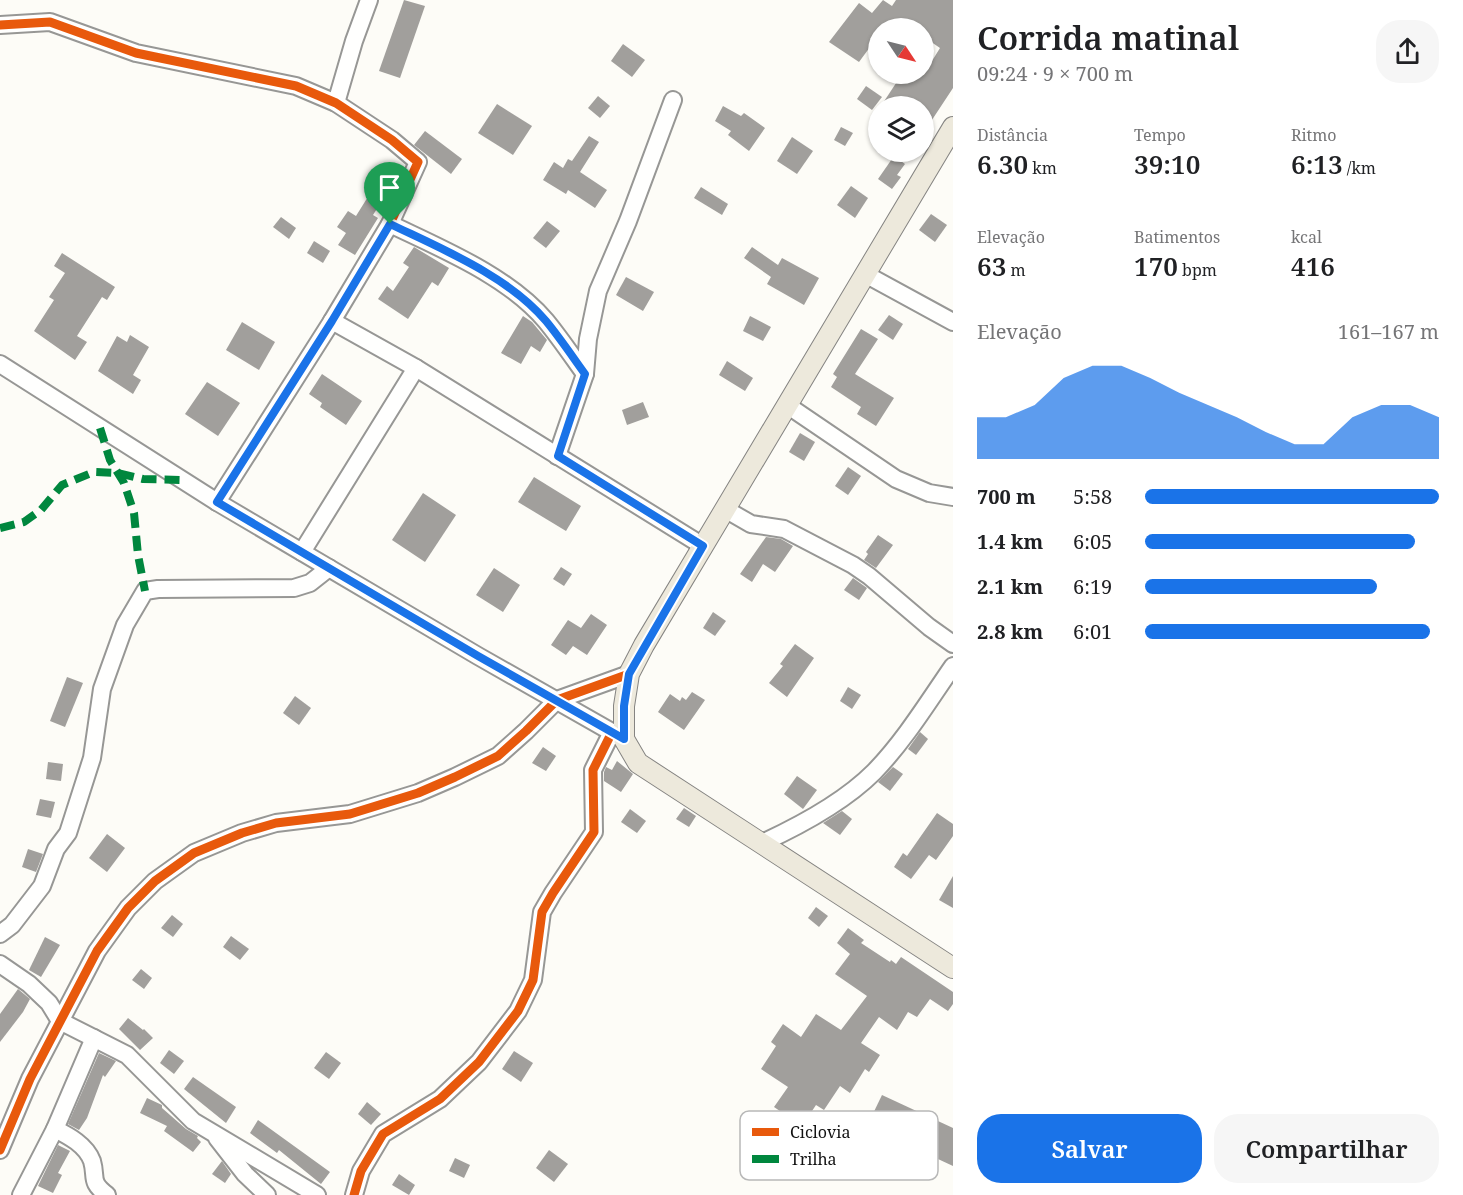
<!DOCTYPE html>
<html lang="pt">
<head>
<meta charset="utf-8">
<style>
  body { margin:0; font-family:"Noto Serif",serif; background:#f6f6f6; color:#202124; height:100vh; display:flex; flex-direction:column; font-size:22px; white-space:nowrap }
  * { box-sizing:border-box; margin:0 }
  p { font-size:20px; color:#757577 }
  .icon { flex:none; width:33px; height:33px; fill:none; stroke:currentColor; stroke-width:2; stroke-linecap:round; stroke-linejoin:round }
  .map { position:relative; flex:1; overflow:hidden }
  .panel { display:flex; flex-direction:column; background:#fff; width:510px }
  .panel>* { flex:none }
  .needle { width:39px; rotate:125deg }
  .fabs { position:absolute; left:868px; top:18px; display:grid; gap:12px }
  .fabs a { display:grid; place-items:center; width:66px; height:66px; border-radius:50%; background:#fff; box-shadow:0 2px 4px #0004; font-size:30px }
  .pin { position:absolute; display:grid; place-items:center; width:51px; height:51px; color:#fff; margin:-62px -26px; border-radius:50% 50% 50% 0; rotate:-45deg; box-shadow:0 0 6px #0007 }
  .pin .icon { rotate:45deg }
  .round { display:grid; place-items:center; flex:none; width:63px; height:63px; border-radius:24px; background:#f6f6f6 }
  .headline { display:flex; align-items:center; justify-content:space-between; height:102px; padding:0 24px }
  h1 { font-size:33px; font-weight:600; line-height:45px }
  .metrics { display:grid; grid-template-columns:repeat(3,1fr); gap:9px; height:102px; padding:6px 24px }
  .metrics div { display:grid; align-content:center }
  .metrics b { font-size:26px; font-weight:600 }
  .metrics small { font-size:16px; font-weight:400 }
  .metrics p { font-size:16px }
  .chart { height:168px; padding:12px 24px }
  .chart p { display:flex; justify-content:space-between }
  .chart svg { width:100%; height:108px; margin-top:6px; fill:#1a73e8; opacity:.7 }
  .button { display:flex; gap:12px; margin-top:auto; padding:12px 24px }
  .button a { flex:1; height:69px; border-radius:24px; background:#1a73e8; color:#fff; font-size:24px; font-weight:600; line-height:69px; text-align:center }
  .button a+a { background:#f6f6f6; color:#202124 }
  ul { padding:0 24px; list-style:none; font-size:20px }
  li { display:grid; grid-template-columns:96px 72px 1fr; align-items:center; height:45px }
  li i { height:15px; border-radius:8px; background:#1a73e8 }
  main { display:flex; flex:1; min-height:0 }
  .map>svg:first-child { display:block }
  .building { fill:#a19f9c }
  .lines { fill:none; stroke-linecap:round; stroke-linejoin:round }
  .minor-casing { stroke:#979795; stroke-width:20 }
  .major-casing { stroke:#858482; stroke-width:22 }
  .minor { stroke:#fffffe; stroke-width:16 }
  .major { stroke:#ede9dc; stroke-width:20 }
  .quiet { stroke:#00873e; stroke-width:8; stroke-dasharray:15 8; stroke-linecap:butt }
  .cycleway-casing { stroke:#fff; stroke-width:13 }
  .cycleway { stroke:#e8590c; stroke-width:9 }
  .route-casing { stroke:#fff; stroke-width:12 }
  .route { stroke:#1a73e8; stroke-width:8 }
  .key { fill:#fff; stroke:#b8b8b8; stroke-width:1.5 }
  .key-label { font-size:16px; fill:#111 }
</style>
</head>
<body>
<main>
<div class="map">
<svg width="953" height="1195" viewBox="0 0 953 1195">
  <rect width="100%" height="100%" fill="#fdfcf7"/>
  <g class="building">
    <polygon points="404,0 425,6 400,78 379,71"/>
    <polygon points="883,0 892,6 896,0 953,0 953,88 924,132 924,106 881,106 902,74 924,74 940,48 924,37 924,28 879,28 879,48 873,43 859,62 829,42 859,3 872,13"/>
    <polygon points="623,44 645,60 632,77 611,61"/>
    <polygon points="866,86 882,97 872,110 857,99"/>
    <polygon points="598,96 610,106 600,118 588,108"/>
    <polygon points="497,104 532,126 513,155 478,133"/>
    <polygon points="723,106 741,116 744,113 765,128 749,151 728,135 731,131 715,121"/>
    <polygon points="841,127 853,133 845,146 834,140"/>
    <polygon points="425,131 462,159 451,174 414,145"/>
    <polygon points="589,136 599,142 580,172 607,190 595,208 568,190 566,194 543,180 554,162 563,168 568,159 572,161"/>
    <polygon points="792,137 813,151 797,174 777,161"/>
    <polygon points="894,156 905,164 897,175 901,177 892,189 878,179"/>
    <polygon points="389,163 401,171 373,215 378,218 355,255 338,245 346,233 337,227 348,211 356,216"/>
    <polygon points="851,186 868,198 855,218 837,205"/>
    <polygon points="701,187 728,204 722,215 694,198"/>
    <polygon points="931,214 947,225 935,242 919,230"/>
    <polygon points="281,217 296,228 289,239 273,227"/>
    <polygon points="547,221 560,231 546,248 533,238"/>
    <polygon points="314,241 330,251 323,263 307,253"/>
    <polygon points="414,247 449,268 438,286 432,282 408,319 378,299 387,286 393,291 409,267 403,263"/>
    <polygon points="752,247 778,265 782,258 819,278 804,305 767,284 771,277 744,258"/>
    <polygon points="62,253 115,287 107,300 102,297 77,336 87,342 75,360 34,331 54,300 49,297 65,273 54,266"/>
    <polygon points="626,277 654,292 643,311 616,295"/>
    <polygon points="889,315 903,324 893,340 878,330"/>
    <polygon points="523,316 532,322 547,340 540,352 531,346 521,364 501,353"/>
    <polygon points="750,316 771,327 763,341 743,331"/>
    <polygon points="242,322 275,342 259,370 226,350"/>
    <polygon points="861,329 878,339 855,374 894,398 876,426 857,414 861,407 831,387 837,377 833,374"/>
    <polygon points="130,335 149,347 133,375 141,380 133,394 98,371 117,336 127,342"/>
    <polygon points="727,361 753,378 745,391 719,375"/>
    <polygon points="322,374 362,401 346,425 320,407 322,403 309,394"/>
    <polygon points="207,382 240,403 218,436 185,414"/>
    <polygon points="643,402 649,417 627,425 622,410"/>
    <polygon points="800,433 815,442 804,461 789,452"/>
    <polygon points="848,467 861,476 848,495 835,486"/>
    <polygon points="534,477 581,506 566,531 518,502"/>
    <polygon points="423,493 456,515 425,562 392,540"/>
    <polygon points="878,535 893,545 876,568 864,560 868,554 866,552"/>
    <polygon points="766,537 781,539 793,546 775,572 763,564 752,582 740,574"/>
    <polygon points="561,567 572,574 564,586 553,579"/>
    <polygon points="494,568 520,585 503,612 476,595"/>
    <polygon points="853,578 867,588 859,600 844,590"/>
    <polygon points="713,612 726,621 715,636 703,628"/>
    <polygon points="591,614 607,625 587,655 573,646 566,655 551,645 568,620 581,628"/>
    <polygon points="795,644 814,658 787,697 769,683 783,666 780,664"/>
    <polygon points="67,677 83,683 65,727 50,721"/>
    <polygon points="848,687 861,695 852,709 840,701"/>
    <polygon points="692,692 705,700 684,730 658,712 670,694 680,701 682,697 686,700"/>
    <polygon points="295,696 311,708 299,725 283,713"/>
    <polygon points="920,732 928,739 916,755 908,749"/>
    <polygon points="543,747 556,756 546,771 532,763"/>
    <polygon points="617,761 633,774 621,792 604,781 604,772 606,767 612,770"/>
    <polygon points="48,762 63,764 61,781 46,779"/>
    <polygon points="893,767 903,774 890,791 878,782"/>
    <polygon points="797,776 817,790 803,809 784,794"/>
    <polygon points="40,799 55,802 51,818 36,815"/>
    <polygon points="684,808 696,816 689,827 676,819"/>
    <polygon points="630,809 646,821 637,833 621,822"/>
    <polygon points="842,811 852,819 840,835 823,823"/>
    <polygon points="937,813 953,824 953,836 936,860 929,855 911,879 894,867 903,853 907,856"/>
    <polygon points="107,834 125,848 107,872 89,858"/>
    <polygon points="28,849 43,854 36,872 22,867"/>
    <polygon points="953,876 953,908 939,900"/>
    <polygon points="816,907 828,916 819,927 808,918"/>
    <polygon points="172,915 183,924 173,937 161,928"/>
    <polygon points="848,928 864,940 861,943 890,962 891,960 896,964 901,957 953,992 953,1004 948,1011 930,999 917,1017 908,1012 897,1030 879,1017 861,1043 880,1055 869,1072 865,1069 850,1093 840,1086 824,1110 816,1105 802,1126 774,1107 788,1087 761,1069 776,1046 771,1042 783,1024 801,1037 816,1014 841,1030 867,996 835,974 850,954 837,943"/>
    <polygon points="231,936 249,949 240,960 223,947"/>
    <polygon points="45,937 60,945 41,977 29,970"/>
    <polygon points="141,969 152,978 144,989 132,980"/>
    <polygon points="18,989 30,999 23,1012 0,1042 0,1014"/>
    <polygon points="128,1018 143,1030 144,1029 153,1038 140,1050 119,1029"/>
    <polygon points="169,1050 184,1061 174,1074 160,1063"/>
    <polygon points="514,1051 533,1063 521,1082 502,1069"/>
    <polygon points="326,1052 341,1063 329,1079 314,1068"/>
    <polygon points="99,1053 116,1061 105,1077 103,1075 87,1118 79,1130 68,1124"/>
    <polygon points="193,1077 236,1107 226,1123 184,1089"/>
    <polygon points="882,1095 953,1128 953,1166 867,1126"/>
    <polygon points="147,1098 162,1105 162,1108 186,1129 198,1136 197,1138 201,1142 193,1152 164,1131 167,1126 140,1113"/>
    <polygon points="367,1102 381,1114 371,1125 358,1114"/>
    <polygon points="258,1120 330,1172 321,1184 279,1150 277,1153 250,1133"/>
    <polygon points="58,1145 70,1151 58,1173 62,1175 53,1193 38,1186"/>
    <polygon points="549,1150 568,1164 554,1182 536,1168"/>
    <polygon points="455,1158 470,1165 464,1178 449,1171"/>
    <polygon points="222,1161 231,1174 225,1183 212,1174"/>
    <polygon points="399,1174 415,1185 409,1195 392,1185"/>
  </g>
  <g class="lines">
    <g class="minor-casing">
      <g id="minor">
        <polyline points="0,25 50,22 136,53 296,86 336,103 392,140 418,162 390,224 332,321 217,502"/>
        <polyline points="336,103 354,41 369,0"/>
        <path d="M390,224C442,249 508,276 546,321C560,338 572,356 585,374"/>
        <polyline points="865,274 953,322"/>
        <polyline points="332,321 416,368 703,546"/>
        <polyline points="0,364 217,502 478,656 624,739"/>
        <polyline points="787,405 896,479 929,493 953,497"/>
        <polyline points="557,456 585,374 588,339 598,291 628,221 673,100"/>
        <polyline points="725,509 751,524 784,529 853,565 869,576 929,627 953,644"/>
        <polyline points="302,552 416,368"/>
        <path d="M762,843C799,826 845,801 874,772C905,740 928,702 953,666"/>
        <polyline points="0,934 12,925 42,886 56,849 68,833 92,758 102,689 125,625 145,591 158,589 294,588 310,583 329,568"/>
        <polyline points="0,964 29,984 49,1003 60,1021 127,1055 193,1121 317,1195"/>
        <path d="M55,1129C69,1136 86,1145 92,1161C97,1178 89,1181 107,1195"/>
        <polyline points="217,1138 245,1174 267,1195"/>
        <polyline points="0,1150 30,1079 97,951 128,908 155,881 194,853 242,833 276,823 350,814 418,793 455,777 498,756 526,731 557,700 629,674"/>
        <polyline points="21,1195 55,1129 94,1038"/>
        <polyline points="354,1195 361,1171 383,1134 440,1099 479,1062 518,1011 533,980 542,912 553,893 594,832 593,770 612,732"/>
      </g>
    </g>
    <g class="major-casing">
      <polyline id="major" points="953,127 644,645 629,674 624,706 624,739 638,763 953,968"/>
    </g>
    <use href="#minor" class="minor"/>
    <use href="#major" class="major"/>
    <g class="quiet">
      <polyline points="100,428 110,460 124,483 134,513 138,555 145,591"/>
      <polyline points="0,528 24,522 41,510 62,485 94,472 118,473 143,479 182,480"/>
    </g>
    <g class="cycleway-casing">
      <g id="cycleway">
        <polyline points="0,25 50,22 136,53 296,86 336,103 392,140 418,162 390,224 332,321 217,502"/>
        <polyline points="0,1150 30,1079 97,951 128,908 155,881 194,853 242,833 276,823 350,814 418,793 455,777 498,756 526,731 557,700 629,674"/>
        <polyline points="354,1195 361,1171 383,1134 440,1099 479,1062 518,1011 533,980 542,912 553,893 594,832 593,770 612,732"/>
      </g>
    </g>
    <use href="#cycleway" class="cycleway"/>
  </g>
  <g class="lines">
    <g class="route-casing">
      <path id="route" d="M390,224C442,249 508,276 546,321C560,338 572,356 585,374L558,456L703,546L629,674L624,706V739L478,656L217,502L332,321Z"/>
    </g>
    <use href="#route" class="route"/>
  </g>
  <rect x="740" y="1111" width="198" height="69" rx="9" class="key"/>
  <rect x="752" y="1128" width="27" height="8" fill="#e8590c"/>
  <rect x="752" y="1155" width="27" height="8" fill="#00873e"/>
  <g class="key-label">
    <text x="790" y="1138">Ciclovia</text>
    <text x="790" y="1165">Trilha</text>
  </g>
</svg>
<div class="fabs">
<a><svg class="needle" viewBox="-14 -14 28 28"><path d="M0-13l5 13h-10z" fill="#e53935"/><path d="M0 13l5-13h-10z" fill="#757577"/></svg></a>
<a><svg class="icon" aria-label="layers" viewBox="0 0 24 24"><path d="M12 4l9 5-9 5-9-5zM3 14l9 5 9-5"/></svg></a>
</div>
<div class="pin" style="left:390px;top:224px;background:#1e9e55"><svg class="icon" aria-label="arrive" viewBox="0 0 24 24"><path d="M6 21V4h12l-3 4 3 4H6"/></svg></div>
</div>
<section class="panel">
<div class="headline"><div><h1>Corrida matinal</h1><p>09:24 · 9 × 700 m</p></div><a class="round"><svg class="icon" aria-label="share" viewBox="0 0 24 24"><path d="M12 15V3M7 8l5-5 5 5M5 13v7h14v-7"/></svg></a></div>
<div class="metrics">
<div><p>Distância</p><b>6.30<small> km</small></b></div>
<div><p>Tempo</p><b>39:10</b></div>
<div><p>Ritmo</p><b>6:13<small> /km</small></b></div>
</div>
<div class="metrics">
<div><p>Elevação</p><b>63<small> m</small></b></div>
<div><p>Batimentos</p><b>170<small> bpm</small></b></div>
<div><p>kcal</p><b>416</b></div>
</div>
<div class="chart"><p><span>Elevação</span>161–167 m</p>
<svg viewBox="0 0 160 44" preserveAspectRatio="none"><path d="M0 44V27L10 27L20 22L30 11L40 6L50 6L60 11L70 17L80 22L90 27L100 33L110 38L120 38L130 27L140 22L150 22L160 27V44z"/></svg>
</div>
<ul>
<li><b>700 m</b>5:58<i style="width:100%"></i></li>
<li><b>1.4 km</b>6:05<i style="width:92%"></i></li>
<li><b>2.1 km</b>6:19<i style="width:79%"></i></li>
<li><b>2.8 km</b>6:01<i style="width:97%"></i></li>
</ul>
<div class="button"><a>Salvar</a><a>Compartilhar</a></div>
</section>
</main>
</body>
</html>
